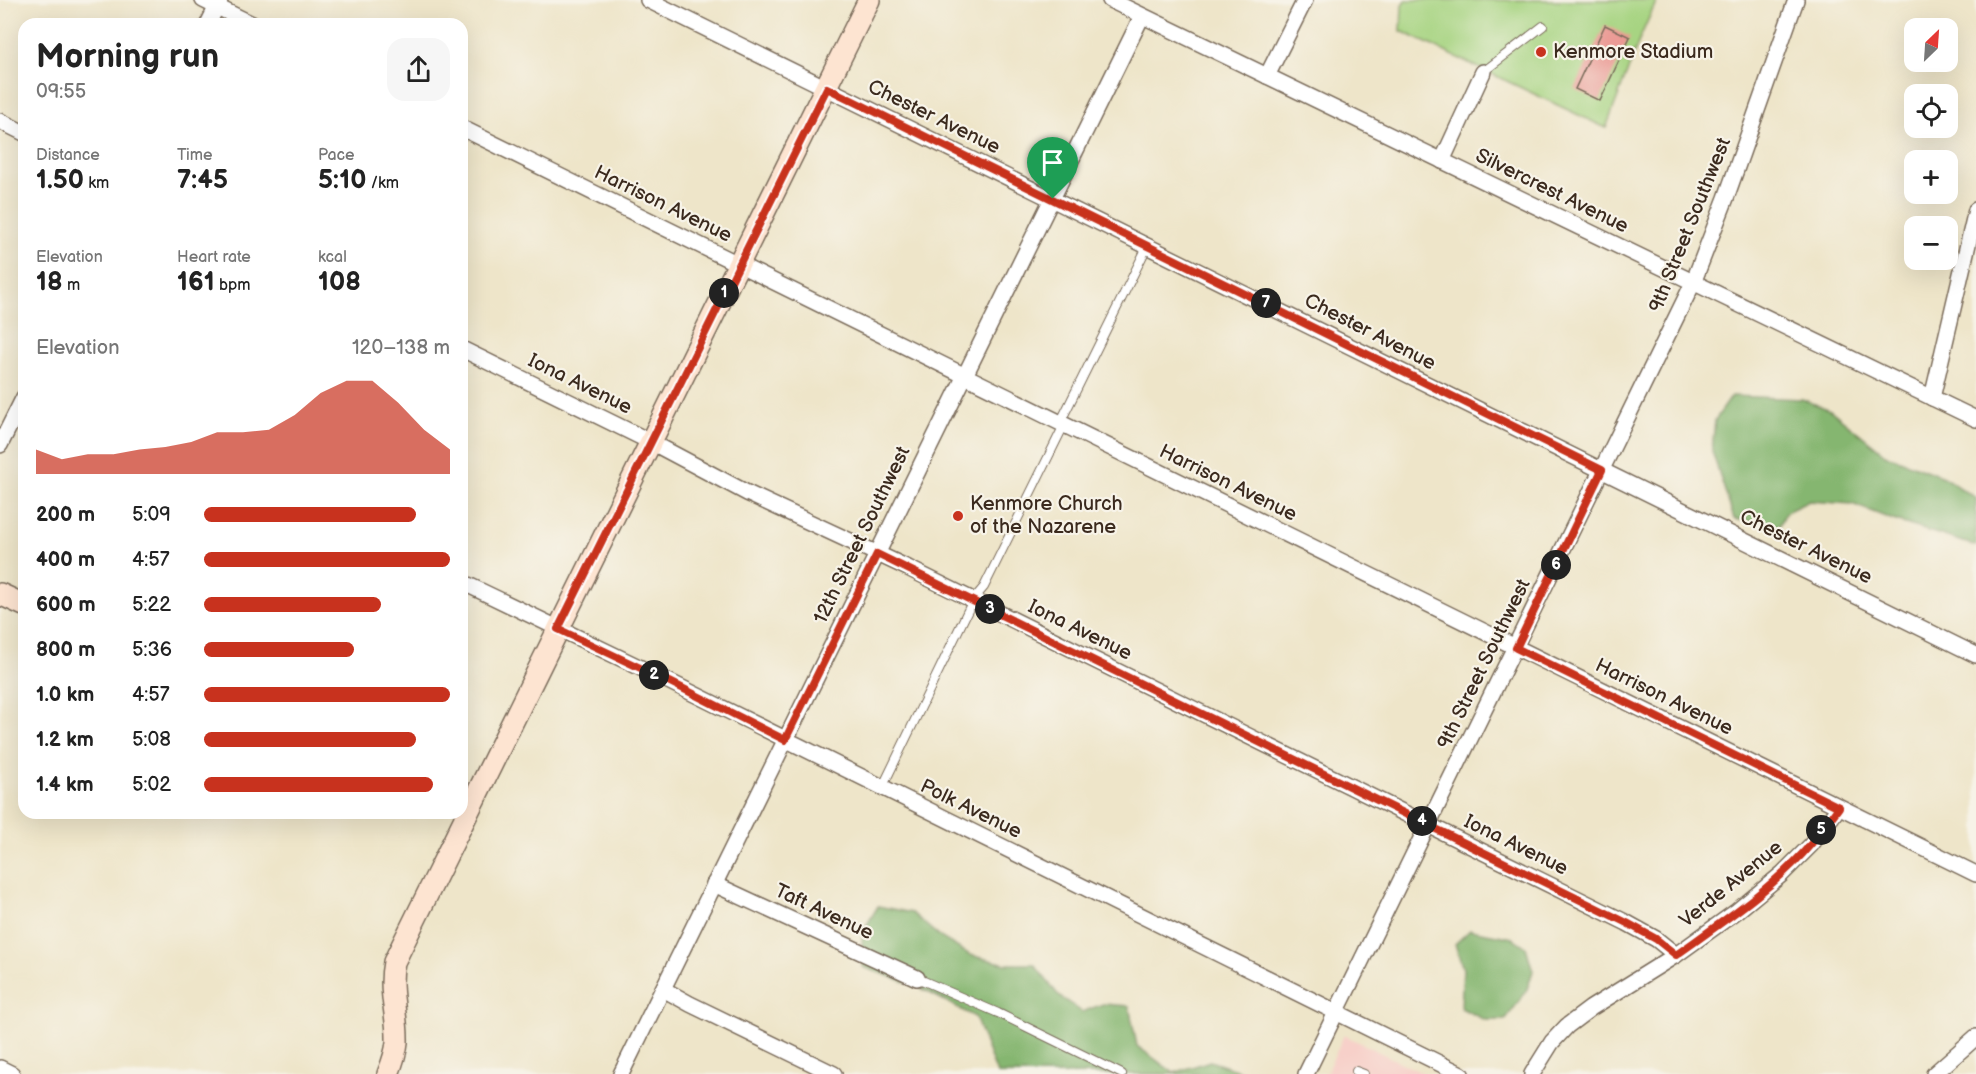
<!DOCTYPE html>
<html lang="en">
<head>
<meta charset="utf-8">
<style>
  body { margin:0; font-family:"Balsamiq Sans",sans-serif; background:#f6f6f6; color:#222; height:100vh; display:flex; flex-direction:column; font-size:22px; white-space:nowrap }
  * { box-sizing:border-box; margin:0 }
  p { font-size:20px; color:#767676 }
  .icon { flex:none; width:33px; height:33px; fill:none; stroke:currentColor; stroke-width:2; stroke-linecap:round; stroke-linejoin:round }
  .map { position:relative; flex:1; overflow:hidden }
  .sheet { position:absolute; left:18px; top:18px; width:450px; height:801px; display:flex; flex-direction:column; background:#fff; border-radius:18px; box-shadow:0 6px 24px #0002 }
  .sheet>* { flex:none }
  .needle { width:39px; rotate:25deg }
  .tools { position:absolute; left:1904px; top:18px; display:grid; gap:12px }
  .tools a { display:grid; place-items:center; width:54px; height:54px; border-radius:12px; background:#fff; box-shadow:0 6px 24px #0002; font-size:30px }
  .pin { position:absolute; display:grid; place-items:center; width:51px; height:51px; color:#fff; margin:-62px -26px; border-radius:50% 50% 50% 0; rotate:-45deg; box-shadow:0 0 6px #0007 }
  .pin .icon { rotate:45deg }
  .km { position:absolute; width:30px; height:30px; margin:-15px; border-radius:50%; background:#222; color:#fff; font-size:16px; line-height:30px; text-align:center }
  .round { display:grid; place-items:center; flex:none; width:63px; height:63px; border-radius:18px; background:#f6f6f6 }
  .head { display:flex; align-items:center; justify-content:space-between; height:102px; padding:0 18px }
  h1 { font-size:33px; font-weight:600; line-height:45px }
  .metrics { display:grid; grid-template-columns:repeat(3,1fr); gap:9px; height:102px; padding:6px 18px }
  .metrics div { display:grid; align-content:center }
  .metrics b { font-size:26px; font-weight:600 }
  .metrics small { font-size:16px; font-weight:400 }
  .metrics p { font-size:16px }
  .chart { height:168px; padding:12px 18px }
  .chart p { display:flex; justify-content:space-between }
  .chart svg { width:100%; height:108px; margin-top:6px; fill:#c8321e; opacity:.7 }
  ul { padding:0 18px; list-style:none; font-size:20px }
  li { display:grid; grid-template-columns:96px 72px 1fr; align-items:center; height:45px }
  li i { height:15px; border-radius:8px; background:#c8321e }
  .map>svg:first-child { display:block }
  .built { fill:#f7d0c9 }
  .green { fill:#a7d482; stroke:#717f50; stroke-width:1.5 }
  .forest { fill:#85b670; stroke:#607047; stroke-width:1.5 }
  .building { fill:#ea9792 }
  .lines { fill:none; stroke-linecap:round; stroke-linejoin:round }
  .lane-casing { stroke:#7a6b5a; stroke-width:10 }
  .street-casing { stroke:#7a6b5a; stroke-width:18 }
  .secondary-casing { stroke:#7a6b5a; stroke-width:24 }
  .lane { stroke:#fff; stroke-width:8 }
  .street { stroke:#fff; stroke-width:15 }
  .secondary { stroke:#fde4d1; stroke-width:21 }
  .route-casing { stroke:#fff; stroke-width:12 }
  .route { stroke:#c8321e; stroke-width:8 }
  .poi-dot { fill:#c8321e; stroke:#f7f3e8; stroke-width:2 }
  .labels { text-anchor:middle; dominant-baseline:central; stroke-width:4.5; stroke-linejoin:round; paint-order:stroke }
  .poi-label { font-size:20px; fill:#3b2a1e; stroke:#f7f3e8; text-anchor:start }
  .street-label { font-size:20px; fill:#3b2a1e; stroke:#f7f3e8 }
</style>
</head>
<body>
<div class="map">
<svg width="1976" height="1074" viewBox="0 0 1976 1074">
  <rect width="100%" height="100%" fill="#f7f3e8"/>
  <filter id="ink" filterUnits="userSpaceOnUse"><feTurbulence type="fractalNoise" baseFrequency=".0167" numOctaves="2"/><feDisplacementMap in="SourceGraphic" scale="12" xChannelSelector="R" yChannelSelector="G"/><feConvolveMatrix kernelMatrix="1 2 1 2 8 2 1 2 1" color-interpolation-filters="sRGB"/></filter>
  <filter id="wash" filterUnits="userSpaceOnUse"><feTurbulence type="fractalNoise" baseFrequency=".008" numOctaves="4" result="noise"/><feDisplacementMap in="SourceGraphic" scale="24" xChannelSelector="R" yChannelSelector="G"/><feGaussianBlur stdDeviation="1.35" result="paint"/><feColorMatrix in="noise" values="0 0 0 0 0 0 0 0 0 0 0 0 0 0 0 0 0 1.4 0 .05"/><feComposite in="paint" operator="in"/></filter>
  <g filter="url(#wash)">
    <rect width="100%" height="100%" fill="#eee5c9"/>
    <polygon class="built" points="1344,1035 1424,1074 1326,1074"/>
    <polygon class="green" points="1405,0 1657,0 1640,38 1606,128 1401,31 1402,6"/>
    <g class="forest">
      <polygon points="1732,396 1802,399 1830,410 1885,454 1943,477 1976,498 1976,546 1896,521 1852,504 1809,501 1786,512 1779,527 1734,519 1712,451 1715,420"/>
      <polygon points="878,906 912,913 940,937 970,955 1006,964 1034,964 1059,996 1082,1012 1103,1004 1129,1006 1137,1046 1174,1073 1210,1061 1248,1074 997,1074 975,1017 917,986 863,967 862,933"/>
      <polygon points="1470,930 1513,938 1526,947 1533,971 1526,992 1505,1020 1485,1020 1461,1008 1463,969 1455,944"/>
    </g>
    <g id="blocks">
      <polygon class="building" points="1605,25 1630,37 1600,101 1575,89"/>
    </g>
  </g>
  <g filter="url(#ink)">
    <use href="#blocks" fill-opacity="0" stroke="#7a6b5a" stroke-width="1.5"/>
    <g class="lines">
      <g class="lane-casing">
        <g id="lane">
          <polyline points="1483,72 1543,26"/>
          <polyline points="1060,423 1148,245"/>
          <polyline points="882,788 973,600 984,587 1064,425"/>
          <polyline points="917,978 998,1013 1122,1074"/>
          <polyline points="1356,1071 1364,1074"/>
        </g>
      </g>
      <g class="street-casing">
        <g id="street">
          <polyline points="203,0 252,24"/>
          <polyline points="648,0 1976,655"/>
          <polyline points="1110,0 1976,419"/>
          <polyline points="208,24 220,0"/>
          <polyline points="1267,76 1305,0"/>
          <polyline points="0,121 24,133"/>
          <polyline points="462,128 1976,874"/>
          <polyline points="1442,161 1483,72"/>
          <polyline points="462,349 651,442 747,493 908,568 1627,923 1656,939 1676,955"/>
          <polyline points="1932,398 1976,210"/>
          <polyline points="0,445 24,397"/>
          <polyline points="462,582 670,682 1461,1074"/>
          <polyline points="714,884 917,978"/>
          <polyline points="663,989 690,1004 834,1074"/>
          <polyline points="0,1068 12,1074"/>
          <polyline points="621,1074 1142,16"/>
          <polyline points="1306,1074 1693,283 1726,198 1796,0"/>
          <polyline points="1532,1074 1552,1042 1567,1026 1591,1008 1676,955 1737,911 1782,874 1811,845 1839,807"/>
          <polyline points="1934,1074 1976,1037"/>
        </g>
      </g>
      <g class="secondary-casing">
        <g id="secondary">
          <polyline points="0,594 24,605"/>
          <path d="M388,1074C392,1064 396,1053 397,1042C398,1015 388,992 394,962L869,0"/>
        </g>
      </g>
      <use href="#lane" class="lane"/>
      <use href="#street" class="street"/>
      <use href="#secondary" class="secondary"/>
    </g>
  </g>
  <g class="lines" filter="url(#ink)">
    <g class="route-casing">
      <path id="route" d="M827,88L1602,470L1516,648L1839,807C1830,819 1821,832 1811,844C1775,887 1722,922 1676,955L1656,939L1627,923L877,554L785,740L670,682L558,629Z"/>
    </g>
    <use href="#route" class="route"/>
  </g>
  <g class="poi-dot">
    <circle cx="1541" cy="52" r="6"/>
    <circle cx="958" cy="516" r="6"/>
  </g>
  <g class="labels">
    <g class="poi-label">
      <text x="1553" y="52">Kenmore Stadium</text>
      <text x="970" y="504">Kenmore Church<tspan x="970" dy="23">of the Nazarene</tspan></text>
    </g>
    <g class="street-label">
      <text transform="translate(934 117) rotate(26)">Chester Avenue</text>
      <text transform="translate(1552 191) rotate(26)">Silvercrest Avenue</text>
      <text transform="translate(663 204) rotate(26)">Harrison Avenue</text>
      <text transform="translate(1690 225) rotate(-68)">9th Street Southwest</text>
      <text transform="translate(1370 332) rotate(27)">Chester Avenue</text>
      <text transform="translate(580 384) rotate(26)">Iona Avenue</text>
      <text transform="translate(1228 483) rotate(26)">Harrison Avenue</text>
      <text transform="translate(862 535) rotate(-64)">12th Street Southwest</text>
      <text transform="translate(1806 547) rotate(26)">Chester Avenue</text>
      <text transform="translate(1080 630) rotate(26)">Iona Avenue</text>
      <text transform="translate(1484 664) rotate(-64)">9th Street Southwest</text>
      <text transform="translate(1664 697) rotate(26)">Harrison Avenue</text>
      <text transform="translate(971 809) rotate(26)">Polk Avenue</text>
      <text transform="translate(1516 845) rotate(26)">Iona Avenue</text>
      <text transform="translate(1731 884) rotate(-39)">Verde Avenue</text>
      <text transform="translate(824 912) rotate(25)">Taft Avenue</text>
    </g>
  </g>
</svg>
<div class="tools">
<a><svg class="needle" viewBox="-14 -14 28 28"><path d="M0-13l5 13h-10z" fill="#e53935"/><path d="M0 13l5-13h-10z" fill="#767676"/></svg></a>
<a><svg class="icon" aria-label="locate" viewBox="0 0 24 24"><circle cx="12" cy="12" r="6"/><path d="M12 2v4M12 18v4M2 12h4M18 12h4"/></svg></a>
<a>+</a>
<a>−</a>
</div>
<div class="pin" style="left:1053px;top:199px;background:#1e9e55"><svg class="icon" aria-label="arrive" viewBox="0 0 24 24"><path d="M6 21V4h12l-3 4 3 4H6"/></svg></div>
<b class="km" style="left:724px;top:293px">1</b>
<b class="km" style="left:654px;top:675px">2</b>
<b class="km" style="left:990px;top:609px">3</b>
<b class="km" style="left:1422px;top:821px">4</b>
<b class="km" style="left:1821px;top:830px">5</b>
<b class="km" style="left:1556px;top:565px">6</b>
<b class="km" style="left:1266px;top:303px">7</b>
<section class="sheet">
<div class="head"><div><h1>Morning run</h1><p>09:55</p></div><a class="round"><svg class="icon" aria-label="share" viewBox="0 0 24 24"><path d="M12 15V3M7 8l5-5 5 5M5 13v7h14v-7"/></svg></a></div>
<div class="metrics">
<div><p>Distance</p><b>1.50<small> km</small></b></div>
<div><p>Time</p><b>7:45</b></div>
<div><p>Pace</p><b>5:10<small> /km</small></b></div>
</div>
<div class="metrics">
<div><p>Elevation</p><b>18<small> m</small></b></div>
<div><p>Heart rate</p><b>161<small> bpm</small></b></div>
<div><p>kcal</p><b>108</b></div>
</div>
<div class="chart"><p><span>Elevation</span>120–138 m</p>
<svg viewBox="0 0 160 44" preserveAspectRatio="none"><path d="M0 44V34L10 38L20 36L30 36L40 34L50 33L60 31L70 27L80 27L90 26L100 20L110 11L120 6L130 6L140 15L150 26L160 34V44z"/></svg>
</div>
<ul>
<li><b>200 m</b>5:09<i style="width:86%"></i></li>
<li><b>400 m</b>4:57<i style="width:100%"></i></li>
<li><b>600 m</b>5:22<i style="width:72%"></i></li>
<li><b>800 m</b>5:36<i style="width:61%"></i></li>
<li><b>1.0 km</b>4:57<i style="width:100%"></i></li>
<li><b>1.2 km</b>5:08<i style="width:86%"></i></li>
<li><b>1.4 km</b>5:02<i style="width:93%"></i></li>
</ul>
</section>
</div>
</body>
</html>
